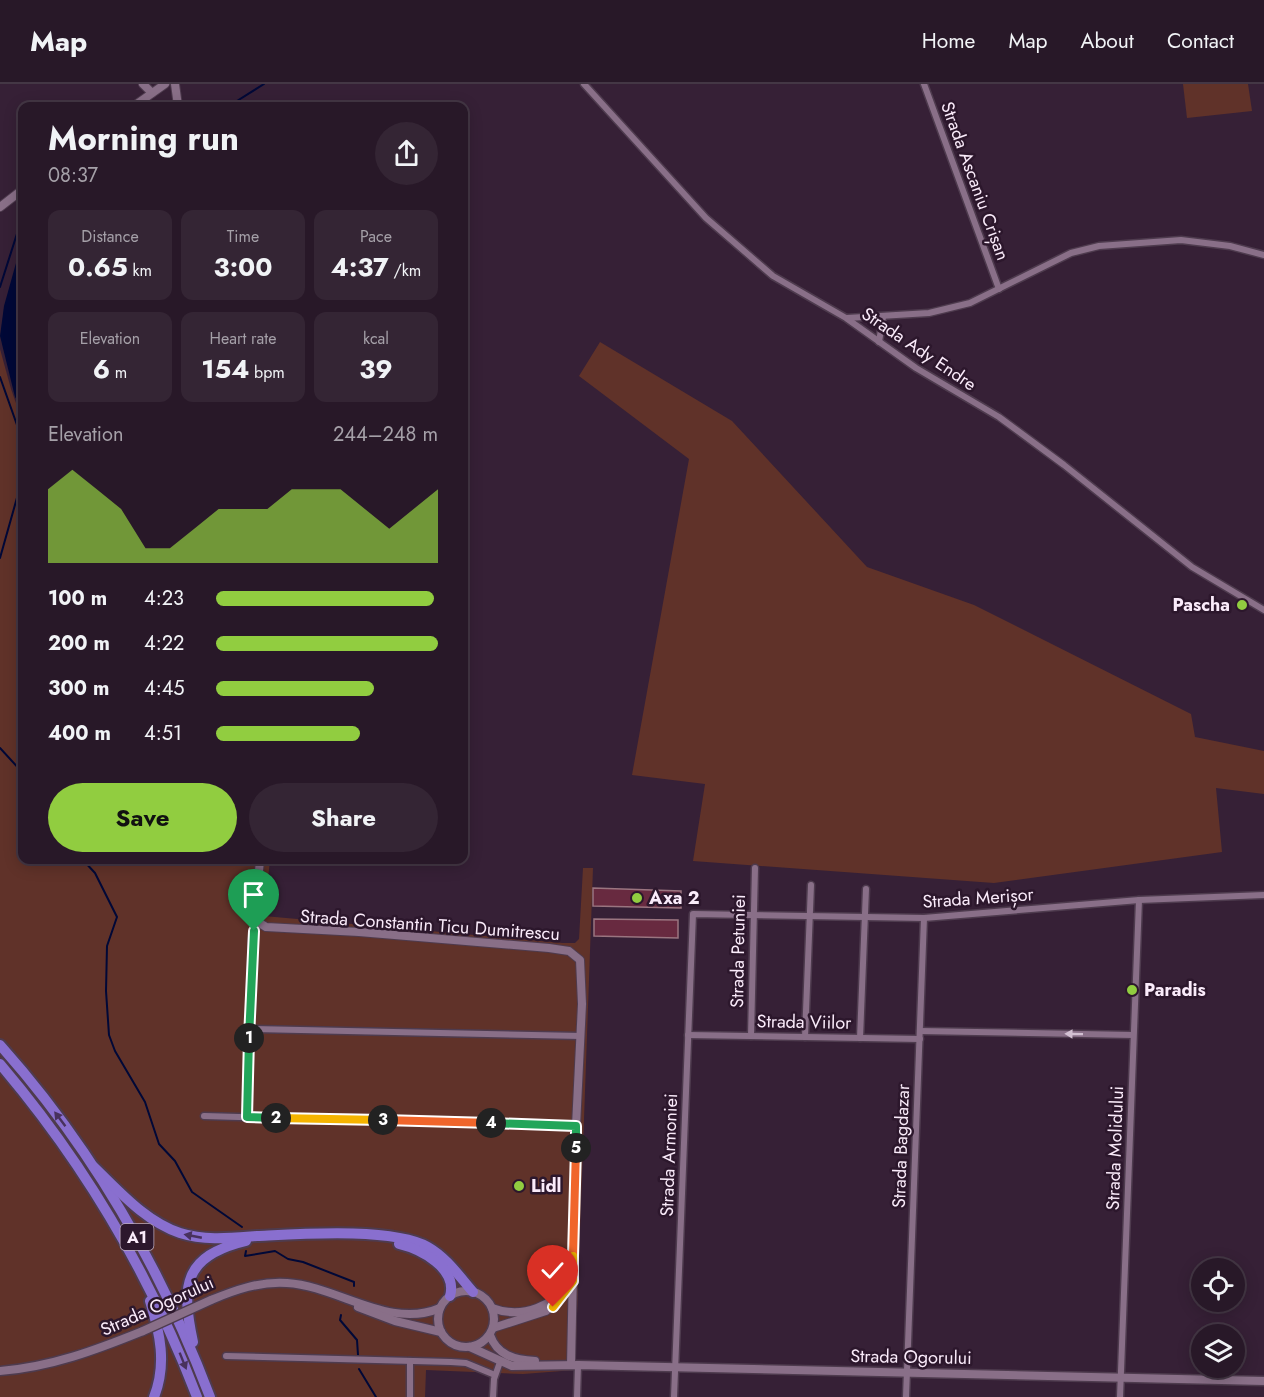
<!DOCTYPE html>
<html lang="en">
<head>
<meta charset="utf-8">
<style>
  body { margin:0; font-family:Jost,sans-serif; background:#342534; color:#f1f3f6; height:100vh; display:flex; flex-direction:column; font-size:22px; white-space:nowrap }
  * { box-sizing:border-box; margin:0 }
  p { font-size:20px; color:#a5a0a8 }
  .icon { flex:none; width:33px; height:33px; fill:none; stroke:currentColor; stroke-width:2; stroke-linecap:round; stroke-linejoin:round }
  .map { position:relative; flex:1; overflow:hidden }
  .sheet { position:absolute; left:18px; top:18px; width:450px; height:762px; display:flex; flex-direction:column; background:#281828; border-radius:12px; box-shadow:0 3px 15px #0003,0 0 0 2px #443745 }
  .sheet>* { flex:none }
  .fabs { position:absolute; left:1191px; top:1174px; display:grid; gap:12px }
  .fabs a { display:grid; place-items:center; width:54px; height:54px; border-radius:50%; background:#281828; box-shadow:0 3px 15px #0003,0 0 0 2px #443745; font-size:30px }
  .pin { position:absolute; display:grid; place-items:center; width:51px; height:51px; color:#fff; margin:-62px -26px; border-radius:50% 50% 50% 0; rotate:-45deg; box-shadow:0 0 6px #0007 }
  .pin .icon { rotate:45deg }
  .km { position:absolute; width:30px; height:30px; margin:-15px; border-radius:50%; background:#222; color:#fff; font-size:16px; line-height:30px; text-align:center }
  .round { display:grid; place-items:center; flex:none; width:63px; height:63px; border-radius:32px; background:#342534 }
  .head { display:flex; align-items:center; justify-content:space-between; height:102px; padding:0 30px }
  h1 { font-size:33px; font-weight:700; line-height:45px }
  .figures { display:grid; grid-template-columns:repeat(3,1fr); gap:9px; height:102px; padding:6px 30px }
  .figures div { display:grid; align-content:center; border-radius:12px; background:#342534; text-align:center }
  .figures b { font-size:26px; font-weight:700 }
  .figures small { font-size:16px; font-weight:400 }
  .figures p { font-size:16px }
  .chart { height:168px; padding:12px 30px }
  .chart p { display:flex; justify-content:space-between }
  .chart svg { width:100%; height:108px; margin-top:6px; fill:#91cd40; opacity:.7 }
  .cta { display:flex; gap:12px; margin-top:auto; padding:12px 30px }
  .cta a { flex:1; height:69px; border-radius:36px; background:#91cd40; color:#111; font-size:24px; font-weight:700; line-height:69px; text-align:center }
  .cta a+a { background:#342534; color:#f1f3f6 }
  ul { padding:0 30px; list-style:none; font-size:20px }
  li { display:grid; grid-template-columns:96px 72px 1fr; align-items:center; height:45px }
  li i { height:15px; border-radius:8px; background:#91cd40 }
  header { display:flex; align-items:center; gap:36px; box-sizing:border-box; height:84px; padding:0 30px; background:#281828; border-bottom:2px solid #443745 }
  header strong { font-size:28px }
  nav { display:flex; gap:33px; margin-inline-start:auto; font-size:21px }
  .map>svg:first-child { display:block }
  .green { fill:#603229 }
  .water { fill:#000837 }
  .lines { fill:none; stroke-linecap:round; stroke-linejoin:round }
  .stream { stroke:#000837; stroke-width:2 }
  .building { fill:#682a40; stroke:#9a7580; stroke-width:1.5 }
  .minor-casing { stroke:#4e3b4e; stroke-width:9 }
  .tertiary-casing { stroke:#4e3b4e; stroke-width:10 }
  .secondary-casing { stroke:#4e3b4e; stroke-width:11 }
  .motorway-casing { stroke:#4e3b4e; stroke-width:14 }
  .minor { stroke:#896f88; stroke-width:6 }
  .tertiary { stroke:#896f88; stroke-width:8 }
  .secondary { stroke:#896f88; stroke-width:8 }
  .motorway { stroke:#896fcf; stroke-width:10 }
  .secondary-bridge-casing { stroke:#4e3b4e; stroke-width:11; stroke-linecap:butt }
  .secondary-bridge { stroke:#896f88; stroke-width:8 }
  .oneway { fill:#d2c0d2 }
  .oneway2 { fill:#48315d }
  .split-1-casing { stroke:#fff; stroke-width:12 }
  .split-2-casing { stroke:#fff; stroke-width:12 }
  .split-3-casing { stroke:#fff; stroke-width:12 }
  .split-4-casing { stroke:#fff; stroke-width:12 }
  .split-5-casing { stroke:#fff; stroke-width:12 }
  .split-6-casing { stroke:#fff; stroke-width:12 }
  .split-7-casing { stroke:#fff; stroke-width:12 }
  .split-1 { stroke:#22a559; stroke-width:8 }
  .split-2 { stroke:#22a559; stroke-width:8 }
  .split-3 { stroke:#f5b400; stroke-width:8 }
  .split-4 { stroke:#f0652b; stroke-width:8 }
  .split-5 { stroke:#22a559; stroke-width:8 }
  .split-6 { stroke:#f0652b; stroke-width:8 }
  .split-7 { stroke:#f5b400; stroke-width:8 }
  .poi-dot { fill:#91cd40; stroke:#2c172c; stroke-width:2 }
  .labels { text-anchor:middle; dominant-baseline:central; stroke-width:5; stroke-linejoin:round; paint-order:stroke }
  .shield { fill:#2c172c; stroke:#bcabbc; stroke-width:1.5 }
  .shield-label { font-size:16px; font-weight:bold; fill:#faebfa }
  .street-label { font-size:18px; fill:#faebfa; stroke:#2c172c }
  .poi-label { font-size:18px; font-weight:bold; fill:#faebfa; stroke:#2c172c; text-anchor:start }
</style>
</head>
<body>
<header>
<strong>Map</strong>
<nav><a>Home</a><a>Map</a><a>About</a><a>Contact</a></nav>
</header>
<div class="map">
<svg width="1264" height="1313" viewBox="0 0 1264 1313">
  <rect width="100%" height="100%" fill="#362036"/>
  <g class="green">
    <polygon points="1183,0 1248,0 1252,27 1187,34"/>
    <polygon points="600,258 732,337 867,483 974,521 1191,630 1195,653 1264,667 1264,710 1216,704 1222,768 994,799 693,777 705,700 632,691 689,375 579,292"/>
    <polygon points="0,265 11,305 22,336 22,776 270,776 264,832 563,859 575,859 579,855 583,784 593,784 575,1286 523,1290 426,1286 425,1313 0,1313"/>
  </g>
  <polygon class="water" points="22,172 22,323 15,313 0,252 4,222 16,179"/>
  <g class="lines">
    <g class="stream">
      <polyline points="229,22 264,0"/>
      <polyline points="0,203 22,134"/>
      <polyline points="0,293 22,355"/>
      <polyline points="0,474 22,396"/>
      <polyline points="0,664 22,688"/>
      <polyline points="83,776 95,789 117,833 107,862 106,907 109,951 115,967 145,1018 159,1060 175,1077 192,1108 242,1143"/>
      <polyline points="246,1167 245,1172 275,1167 288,1175 303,1178 354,1198 354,1202"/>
      <polyline points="341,1231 340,1236 357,1256 358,1271"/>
      <polyline points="359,1285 376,1313"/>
    </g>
  </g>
  <g class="building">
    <polygon points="593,804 681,807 681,824 593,822"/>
    <polygon points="594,835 678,836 678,854 594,852"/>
  </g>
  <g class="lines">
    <g class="minor-casing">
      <g id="minor">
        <polyline points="584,0 706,134 773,192 846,234 916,284 999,333 1064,381 1192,483 1264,526"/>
        <polyline points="924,0 999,205"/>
        <polyline points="847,234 929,229 970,219 1071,169 1099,162 1181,156 1230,162 1264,171"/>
        <polyline points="879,258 883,233"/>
        <polyline points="249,945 581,952"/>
        <polyline points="920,947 1133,951"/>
        <polyline points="688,951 920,955"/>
        <polyline points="751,952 755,784"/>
        <polyline points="805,953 811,801"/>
        <polyline points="860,954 866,805"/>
        <polyline points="204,1032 576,1042"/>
        <polyline points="247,1033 252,854 258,838"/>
        <polyline points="226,1272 451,1278 466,1279 495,1291"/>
        <polyline points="410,1277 410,1313"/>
        <polyline points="493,1313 494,1295 500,1278"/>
        <polyline points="577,1313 578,1281"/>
        <polyline points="674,1313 693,830 924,834 1139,816 1264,811"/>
        <polyline points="906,1313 924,834"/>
        <polyline points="1120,1313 1139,816"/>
      </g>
    </g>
    <g class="tertiary-casing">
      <g id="tertiary">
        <polyline points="143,0 152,9"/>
        <polyline points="175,0 178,22"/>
        <polyline points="134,22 165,0"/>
        <polyline points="0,123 22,106"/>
        <polyline points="260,776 255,830 258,838 266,843 359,848 549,864 569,867 580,876 582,920 576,1042 571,1281"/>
        <path d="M492,1224C524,1236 553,1221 573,1197"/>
        <polyline points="493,1244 546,1227 560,1215"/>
      </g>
    </g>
    <g class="secondary-casing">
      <g id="secondary">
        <circle cx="466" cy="1235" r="28"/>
        <path d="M211,1216C235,1206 260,1197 287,1199C338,1202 389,1246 440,1224"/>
        <polyline points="358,1223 395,1237 441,1248"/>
        <path d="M490,1251C497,1271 514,1276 535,1277"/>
        <polyline points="470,1263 512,1282 578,1281 1264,1297"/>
        <path d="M0,1287C51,1283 96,1266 143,1247"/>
      </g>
    </g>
    <g class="motorway-casing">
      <g id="motorway">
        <path d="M0,961C92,1064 161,1184 210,1313"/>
        <path d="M0,980C85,1080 150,1190 197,1313"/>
        <path d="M94,1083C120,1108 145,1137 180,1149C205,1157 231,1154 257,1152C298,1150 393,1143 428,1163C447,1174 459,1192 473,1208"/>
        <path d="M399,1160C420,1165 458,1184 450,1212"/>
        <path d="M150,1217C160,1249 167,1280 154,1313"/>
        <path d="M193,1258C181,1202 183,1172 246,1157"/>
      </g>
    </g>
    <use href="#minor" class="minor"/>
    <use href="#tertiary" class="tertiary"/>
    <use href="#secondary" class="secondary"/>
    <use href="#motorway" class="motorway"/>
    <g class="secondary-bridge-casing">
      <polyline id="secondary-bridge" points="143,1247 211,1216"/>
    </g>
    <use href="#secondary-bridge" class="secondary-bridge"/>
  </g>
  <defs><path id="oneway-solid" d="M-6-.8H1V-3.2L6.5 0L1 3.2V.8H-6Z" transform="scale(1.5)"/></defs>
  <use class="oneway" href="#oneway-solid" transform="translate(1074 950) rotate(-179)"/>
  <g class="oneway2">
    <use href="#oneway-solid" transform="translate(60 1035) rotate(-127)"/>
    <use href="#oneway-solid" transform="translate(193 1152) rotate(-169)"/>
    <use href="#oneway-solid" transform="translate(183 1277) rotate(68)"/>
  </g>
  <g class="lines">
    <g class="split-1-casing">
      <polyline id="split-1" points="249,954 254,847"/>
    </g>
    <g class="split-2-casing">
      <polyline id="split-2" points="249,954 247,1033 276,1034"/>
    </g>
    <g class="split-3-casing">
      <polyline id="split-3" points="276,1034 383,1036"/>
    </g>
    <g class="split-4-casing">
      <polyline id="split-4" points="383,1036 491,1039"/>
    </g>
    <g class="split-5-casing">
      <polyline id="split-5" points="491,1039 576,1042 576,1064"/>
    </g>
    <g class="split-6-casing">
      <polyline id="split-6" points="573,1172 576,1064"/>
    </g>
    <g class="split-7-casing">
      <polyline id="split-7" points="553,1223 573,1197 573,1172"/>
    </g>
    <use href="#split-1" class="split-1"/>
    <use href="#split-2" class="split-2"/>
    <use href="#split-3" class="split-3"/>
    <use href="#split-4" class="split-4"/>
    <use href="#split-5" class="split-5"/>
    <use href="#split-6" class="split-6"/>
    <use href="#split-7" class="split-7"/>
  </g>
  <g class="poi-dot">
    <circle cx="1242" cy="521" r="6"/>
    <circle cx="637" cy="814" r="6"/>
    <circle cx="1132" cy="906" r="6"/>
    <circle cx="519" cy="1102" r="6"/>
  </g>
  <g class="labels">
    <rect class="shield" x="120.5" y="1140" width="33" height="26" rx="4.5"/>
    <g class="shield-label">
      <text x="137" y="1153">A1</text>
    </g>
    <g class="street-label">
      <text transform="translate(975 97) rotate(70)">Strada Ascaniu Crișan</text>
      <text transform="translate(919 265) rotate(34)">Strada Ady Endre</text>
      <text transform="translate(978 814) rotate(-4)">Strada Merișor</text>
      <text transform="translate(430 841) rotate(4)">Strada Constantin Ticu Dumitrescu</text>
      <text transform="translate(738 867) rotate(-89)">Strada Petuniei</text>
      <text transform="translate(804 938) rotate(1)">Strada Viilor</text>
      <text transform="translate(901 1062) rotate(-88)">Strada Bagdazar</text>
      <text transform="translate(1115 1064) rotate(-88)">Strada Molidului</text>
      <text transform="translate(669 1071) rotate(-88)">Strada Armoniei</text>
      <text transform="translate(157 1222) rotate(-24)">Strada Ogorului</text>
      <text transform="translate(911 1273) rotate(1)">Strada Ogorului</text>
    </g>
    <g class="poi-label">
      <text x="1230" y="521" text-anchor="end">Pascha</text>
      <text x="649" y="814">Axa 2</text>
      <text x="1144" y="906">Paradis</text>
      <text x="531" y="1102">Lidl</text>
    </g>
  </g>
</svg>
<div class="fabs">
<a><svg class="icon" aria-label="locate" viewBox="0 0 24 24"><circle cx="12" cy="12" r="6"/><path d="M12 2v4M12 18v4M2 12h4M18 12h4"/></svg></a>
<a><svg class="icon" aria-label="layers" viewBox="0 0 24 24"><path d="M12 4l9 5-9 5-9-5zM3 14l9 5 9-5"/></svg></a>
</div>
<div class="pin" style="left:254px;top:847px;background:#1e9e55"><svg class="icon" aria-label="arrive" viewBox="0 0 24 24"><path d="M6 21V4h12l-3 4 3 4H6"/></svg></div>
<div class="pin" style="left:553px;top:1223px;background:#d93025"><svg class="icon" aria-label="check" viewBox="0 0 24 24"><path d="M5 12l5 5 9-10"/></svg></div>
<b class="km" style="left:249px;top:954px">1</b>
<b class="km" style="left:276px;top:1034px">2</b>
<b class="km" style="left:383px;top:1036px">3</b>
<b class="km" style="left:491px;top:1039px">4</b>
<b class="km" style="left:576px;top:1064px">5</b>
<section class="sheet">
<div class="head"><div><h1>Morning run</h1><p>08:37</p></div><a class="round"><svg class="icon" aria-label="share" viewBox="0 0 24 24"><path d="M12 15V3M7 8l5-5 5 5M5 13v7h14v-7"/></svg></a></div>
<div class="figures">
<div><p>Distance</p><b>0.65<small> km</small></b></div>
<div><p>Time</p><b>3:00</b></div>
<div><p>Pace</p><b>4:37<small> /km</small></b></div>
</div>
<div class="figures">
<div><p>Elevation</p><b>6<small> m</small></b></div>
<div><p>Heart rate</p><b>154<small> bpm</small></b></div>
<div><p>kcal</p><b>39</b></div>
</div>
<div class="chart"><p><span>Elevation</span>244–248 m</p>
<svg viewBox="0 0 160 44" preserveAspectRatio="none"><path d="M0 44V14L10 6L20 14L30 22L40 38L50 38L60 30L70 22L80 22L90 22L100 14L110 14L120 14L130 22L140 30L150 22L160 14V44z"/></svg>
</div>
<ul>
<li><b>100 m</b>4:23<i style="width:98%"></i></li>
<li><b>200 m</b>4:22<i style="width:100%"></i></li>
<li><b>300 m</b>4:45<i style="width:71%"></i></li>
<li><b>400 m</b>4:51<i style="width:65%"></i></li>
</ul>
<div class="cta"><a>Save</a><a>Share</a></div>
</section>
</div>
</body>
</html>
